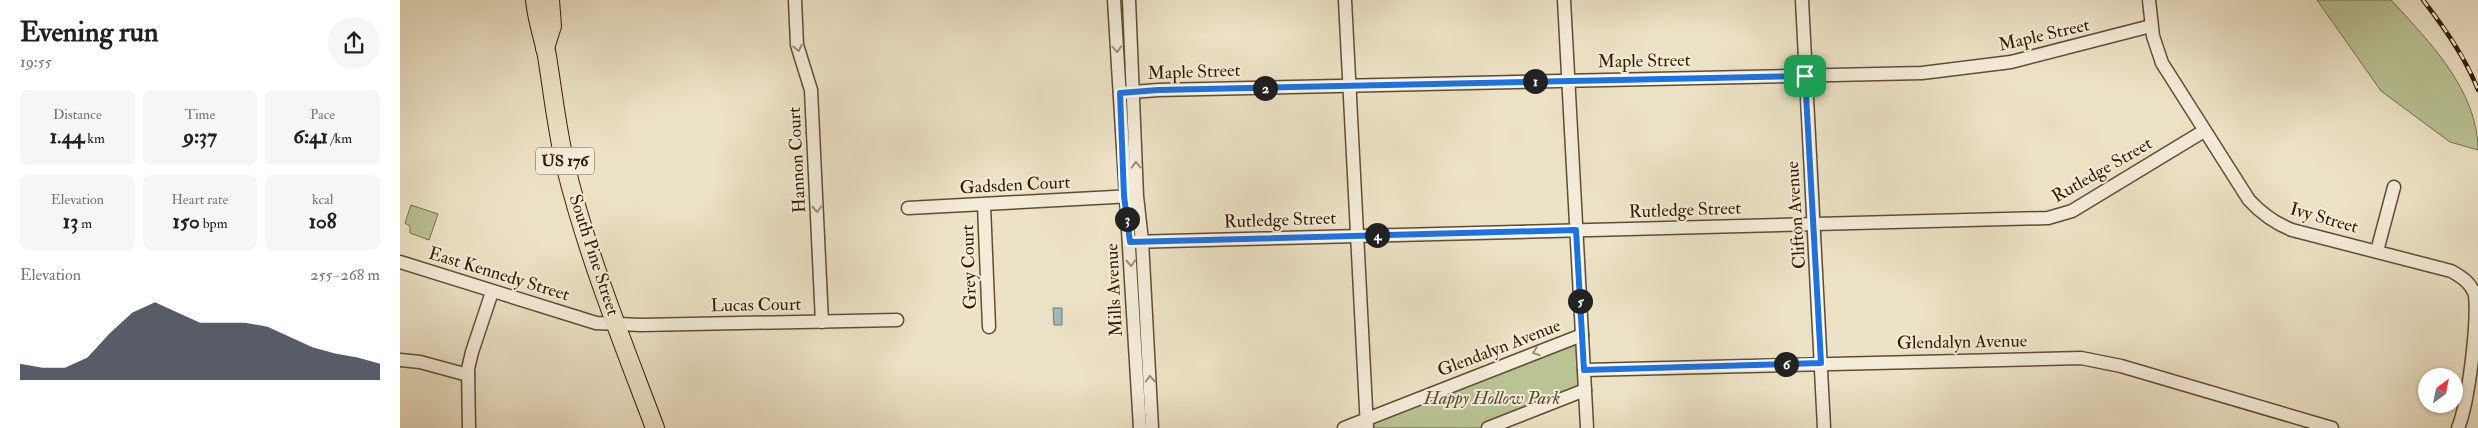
<!DOCTYPE html>
<html lang="en">
<head>
<meta charset="utf-8">
<style>
  body { margin:0; font-family:"IM FELL Double Pica",serif; background:#f6f6f6; color:#202124; height:100vh; display:flex; flex-direction:column; font-size:19px; white-space:nowrap }
  * { box-sizing:border-box; margin:0 }
  p { font-size:16px; color:#757577 }
  .icon { flex:none; width:28px; height:28px; fill:none; stroke:currentColor; stroke-width:2; stroke-linecap:round; stroke-linejoin:round }
  .map { position:relative; flex:1; overflow:hidden }
  .side { display:flex; flex-direction:column; background:#fff; width:400px }
  .side>* { flex:none }
  .needle { width:32px; rotate:33deg }
  .buttons { position:absolute; left:2018px; top:368px; display:grid; gap:10px }
  .buttons a { display:grid; place-items:center; width:45px; height:45px; border-radius:50%; background:#fff; box-shadow:0 1px 4px #0004; font-size:25px }
  .pin { position:absolute; display:grid; place-items:center; width:42px; height:42px; color:#fff; margin:-21px; border-radius:10px; box-shadow:0 2px 8px #0006 }
  .km { position:absolute; width:25px; height:25px; margin:-12px; border-radius:50%; background:#222; color:#fff; font-size:14px; line-height:25px; text-align:center }
  .round { display:grid; place-items:center; flex:none; width:52px; height:52px; border-radius:26px; background:#f6f6f6 }
  .overview { display:flex; align-items:center; justify-content:space-between; height:85px; padding:0 20px }
  h1 { font-size:28px; font-weight:700; line-height:38px }
  .figures { display:grid; grid-template-columns:repeat(3,1fr); gap:8px; height:85px; padding:5px 20px }
  .figures div { display:grid; align-content:center; border-radius:8px; background:#f6f6f6; text-align:center }
  .figures b { font-size:21px; font-weight:700 }
  .figures small { font-size:14px; font-weight:400 }
  .figures p { font-size:14px }
  .chart { height:140px; padding:10px 20px }
  .chart p { display:flex; justify-content:space-between }
  .chart svg { width:100%; height:90px; margin-top:5px; fill:#111827; opacity:.7 }
  main { display:flex; flex:1; min-height:0 }
  .map>svg:first-child { display:block }
  .green { fill:#b9c394; stroke:#766f4a }
  .water { fill:#9dbbbf; stroke:#737b73 }
  .lines { fill:none; stroke-linecap:round; stroke-linejoin:round }
  .minor-casing { stroke:#624d31; stroke-width:15 }
  .highway-casing { stroke:#341b00; stroke-width:20 }
  .minor { stroke:#f3ecd9; stroke-width:12 }
  .highway { stroke:#ece2c5; stroke-width:18 }
  .rail-casing { stroke:#341b00; stroke-width:4.5 }
  .rail { stroke:#f3ecd9; stroke-width:2.5; stroke-dasharray:8; stroke-linecap:butt }
  .oneway { stroke:#9d8e77 }
  .route-casing { stroke:#fff; stroke-width:10 }
  .route { stroke:#1a73e8; stroke-width:6 }
  .labels { text-anchor:middle; dominant-baseline:central; stroke-width:4; stroke-linejoin:round; paint-order:stroke }
  .shield { fill:#f3ecd9; stroke:#6d5a41; stroke-width:1 }
  .shield-label { font-size:16px; font-weight:bold; fill:#341b00 }
  .street-label { font-size:18px; fill:#341b00; stroke:#f3ecd9 }
  .park-label { font-size:18px; font-style:italic; fill:#5c4d2c; stroke:#f3ecd9 }
</style>
</head>
<body>
<main>
<section class="side">
<div class="overview"><div><h1>Evening run</h1><p>19:55</p></div><a class="round"><svg class="icon" aria-label="share" viewBox="0 0 24 24"><path d="M12 15V3M7 8l5-5 5 5M5 13v7h14v-7"/></svg></a></div>
<div class="figures">
<div><p>Distance</p><b>1.44<small> km</small></b></div>
<div><p>Time</p><b>9:37</b></div>
<div><p>Pace</p><b>6:41<small> /km</small></b></div>
</div>
<div class="figures">
<div><p>Elevation</p><b>13<small> m</small></b></div>
<div><p>Heart rate</p><b>150<small> bpm</small></b></div>
<div><p>kcal</p><b>108</b></div>
</div>
<div class="chart"><p><span>Elevation</span>255–268 m</p>
<svg viewBox="0 0 160 44" preserveAspectRatio="none"><path d="M0 44V36L10 38L20 38L30 33L40 21L50 11L60 6L70 11L80 16L90 16L100 16L110 18L120 23L130 28L140 31L150 33L160 36V44z"/></svg>
</div>
</section>
<div class="map">
<svg width="2078" height="428" viewBox="0 0 2078 428">
  <rect width="100%" height="100%" fill="#ece2c5"/>
  <filter id="stains"><feTurbulence type="fractalNoise" baseFrequency=".004" numOctaves="4"/><feColorMatrix values="0 0 0 0 .2 0 0 0 0 .09 0 0 0 0 .02 0 0 0 .5 -.17"/></filter>
  <radialGradient id="worn" r=".72"><stop offset=".6" stop-color="#630" stop-opacity="0"/><stop offset="1" stop-color="#630" stop-opacity=".3"/></radialGradient>
  <g class="green">
    <path d="M1917,0H1991C2029,41 2078,91 2078,150L2050,142L1981,91Z"/>
    <polygon points="11,205 38,214 29,240 10,233 10,226 5,223"/>
    <polygon points="1182,335 1185,390 1088,428 967,428 967,419"/>
  </g>
  <polygon class="water" points="653,308 662,308 662,325 654,325"/>
  <g class="lines">
    <g class="minor-casing">
      <g id="minor">
        <polyline points="395,0 397,45 411,90 422,322"/>
        <polyline points="714,0 740,428"/>
        <polyline points="729,0 737,196 742,241 752,428"/>
        <polyline points="945,0 967,428"/>
        <polyline points="1164,0 1187,428"/>
        <polyline points="1402,0 1424,428"/>
        <path d="M1749,0L1753,36L1762,63L1849,200C1862,214 1874,223 1892,230L2051,271C2062,277 2071,283 2075,295C2078,322 2069,401 2058,428"/>
        <polyline points="720,93 758,90 1522,73 1611,62 1751,26"/>
        <polyline points="584,205 589,327"/>
        <polyline points="508,208 733,196"/>
        <polyline points="730,242 1648,218 1672,211 1804,131"/>
        <polyline points="1977,251 1994,187"/>
        <polyline points="0,262 196,323 241,325 497,320"/>
        <polyline points="0,360 20,362 68,375"/>
        <polyline points="1184,370 1681,358 1721,366 1932,428"/>
        <polyline points="69,428 68,369 72,352 92,292"/>
        <polyline points="944,428 1182,335"/>
        <polyline points="1088,428 1185,390"/>
      </g>
    </g>
    <g class="highway-casing">
      <g id="highway">
        <path d="M135,0C137,21 143,36 147,56C153,93 157,131 166,168C188,257 223,343 255,428"/>
        <polyline points="145,48 152,26 150,0"/>
      </g>
    </g>
    <use href="#minor" class="minor"/>
    <use href="#highway" class="highway"/>
    <g class="rail-casing">
      <path id="rail" d="M2023,0C2044,27 2066,58 2078,90"/>
    </g>
    <use href="#rail" class="rail"/>
  </g>
  <defs><path id="oneway-chevron" d="M-2-3.5L2.5 0L-2 3.5" fill="none" stroke-width="1.6" stroke-linecap="round" stroke-linejoin="round" transform="scale(1.25)"/></defs>
  <g class="oneway">
    <use href="#oneway-chevron" transform="translate(398 48) rotate(79)"/>
    <use href="#oneway-chevron" transform="translate(717 49) rotate(86)"/>
    <use href="#oneway-chevron" transform="translate(736 165) rotate(-92)"/>
    <use href="#oneway-chevron" transform="translate(417 209) rotate(87)"/>
    <use href="#oneway-chevron" transform="translate(731 263) rotate(87)"/>
    <use href="#oneway-chevron" transform="translate(1136 352) rotate(160)"/>
    <use href="#oneway-chevron" transform="translate(750 379) rotate(-93)"/>
  </g>
  <g class="lines">
    <g class="route-casing">
      <polygon id="route" points="1405,76 1421,363 1184,370 1176,230 730,242 724,196 720,93 758,90"/>
    </g>
    <use href="#route" class="route"/>
  </g>
  <g class="labels">
    <rect class="shield" x="136" y="147.5" width="58" height="27" rx="4"/>
    <g class="shield-label">
      <text x="165" y="161">US 176</text>
    </g>
    <g class="street-label">
      <text transform="translate(1644 35) rotate(-13)">Maple Street</text>
      <text transform="translate(1244 61) rotate(-1)">Maple Street</text>
      <text transform="translate(794 72) rotate(-2)">Maple Street</text>
      <text transform="translate(397 160) rotate(-93)">Hannon Court</text>
      <text transform="translate(1702 170) rotate(-30)">Rutledge Street</text>
      <text transform="translate(615 185) rotate(-3)">Gadsden Court</text>
      <text transform="translate(1285 210) rotate(-2)">Rutledge Street</text>
      <text transform="translate(1396 215) rotate(-94)">Clifton Avenue</text>
      <text transform="translate(1924 218) rotate(16)">Ivy Street</text>
      <text transform="translate(880 220) rotate(-2)">Rutledge Street</text>
      <text transform="translate(194 255) rotate(72)">South Pine Street</text>
      <text transform="translate(569 267) rotate(-92)">Grey Court</text>
      <text transform="translate(99 274) rotate(17)">East Kennedy Street</text>
      <text transform="translate(714 290) rotate(-93)">Mills Avenue</text>
      <text transform="translate(356 305) rotate(-1)">Lucas Court</text>
      <text transform="translate(1562 342) rotate(-1)">Glendalyn Avenue</text>
      <text transform="translate(1099 348) rotate(-21)">Glendalyn Avenue</text>
    </g>
    <g class="park-label">
      <text x="1092" y="398">Happy Hollow Park</text>
    </g>
  </g>
  <rect width="100%" height="100%" filter="url(#stains)"/>
  <rect width="100%" height="100%" fill="url(#worn)"/>
</svg>
<div class="buttons">
<a><svg class="needle" viewBox="-14 -14 28 28"><path d="M0-13l5 13h-10z" fill="#e53935"/><path d="M0 13l5-13h-10z" fill="#757577"/></svg></a>
</div>
<div class="pin" style="left:1405px;top:76px;background:#1e9e55"><svg class="icon" aria-label="arrive" viewBox="0 0 24 24"><path d="M6 21V4h12l-3 4 3 4H6"/></svg></div>
<b class="km" style="left:1135px;top:81px">1</b>
<b class="km" style="left:865px;top:88px">2</b>
<b class="km" style="left:727px;top:219px">3</b>
<b class="km" style="left:977px;top:235px">4</b>
<b class="km" style="left:1180px;top:301px">5</b>
<b class="km" style="left:1386px;top:364px">6</b>
</div>
</main>
</body>
</html>
